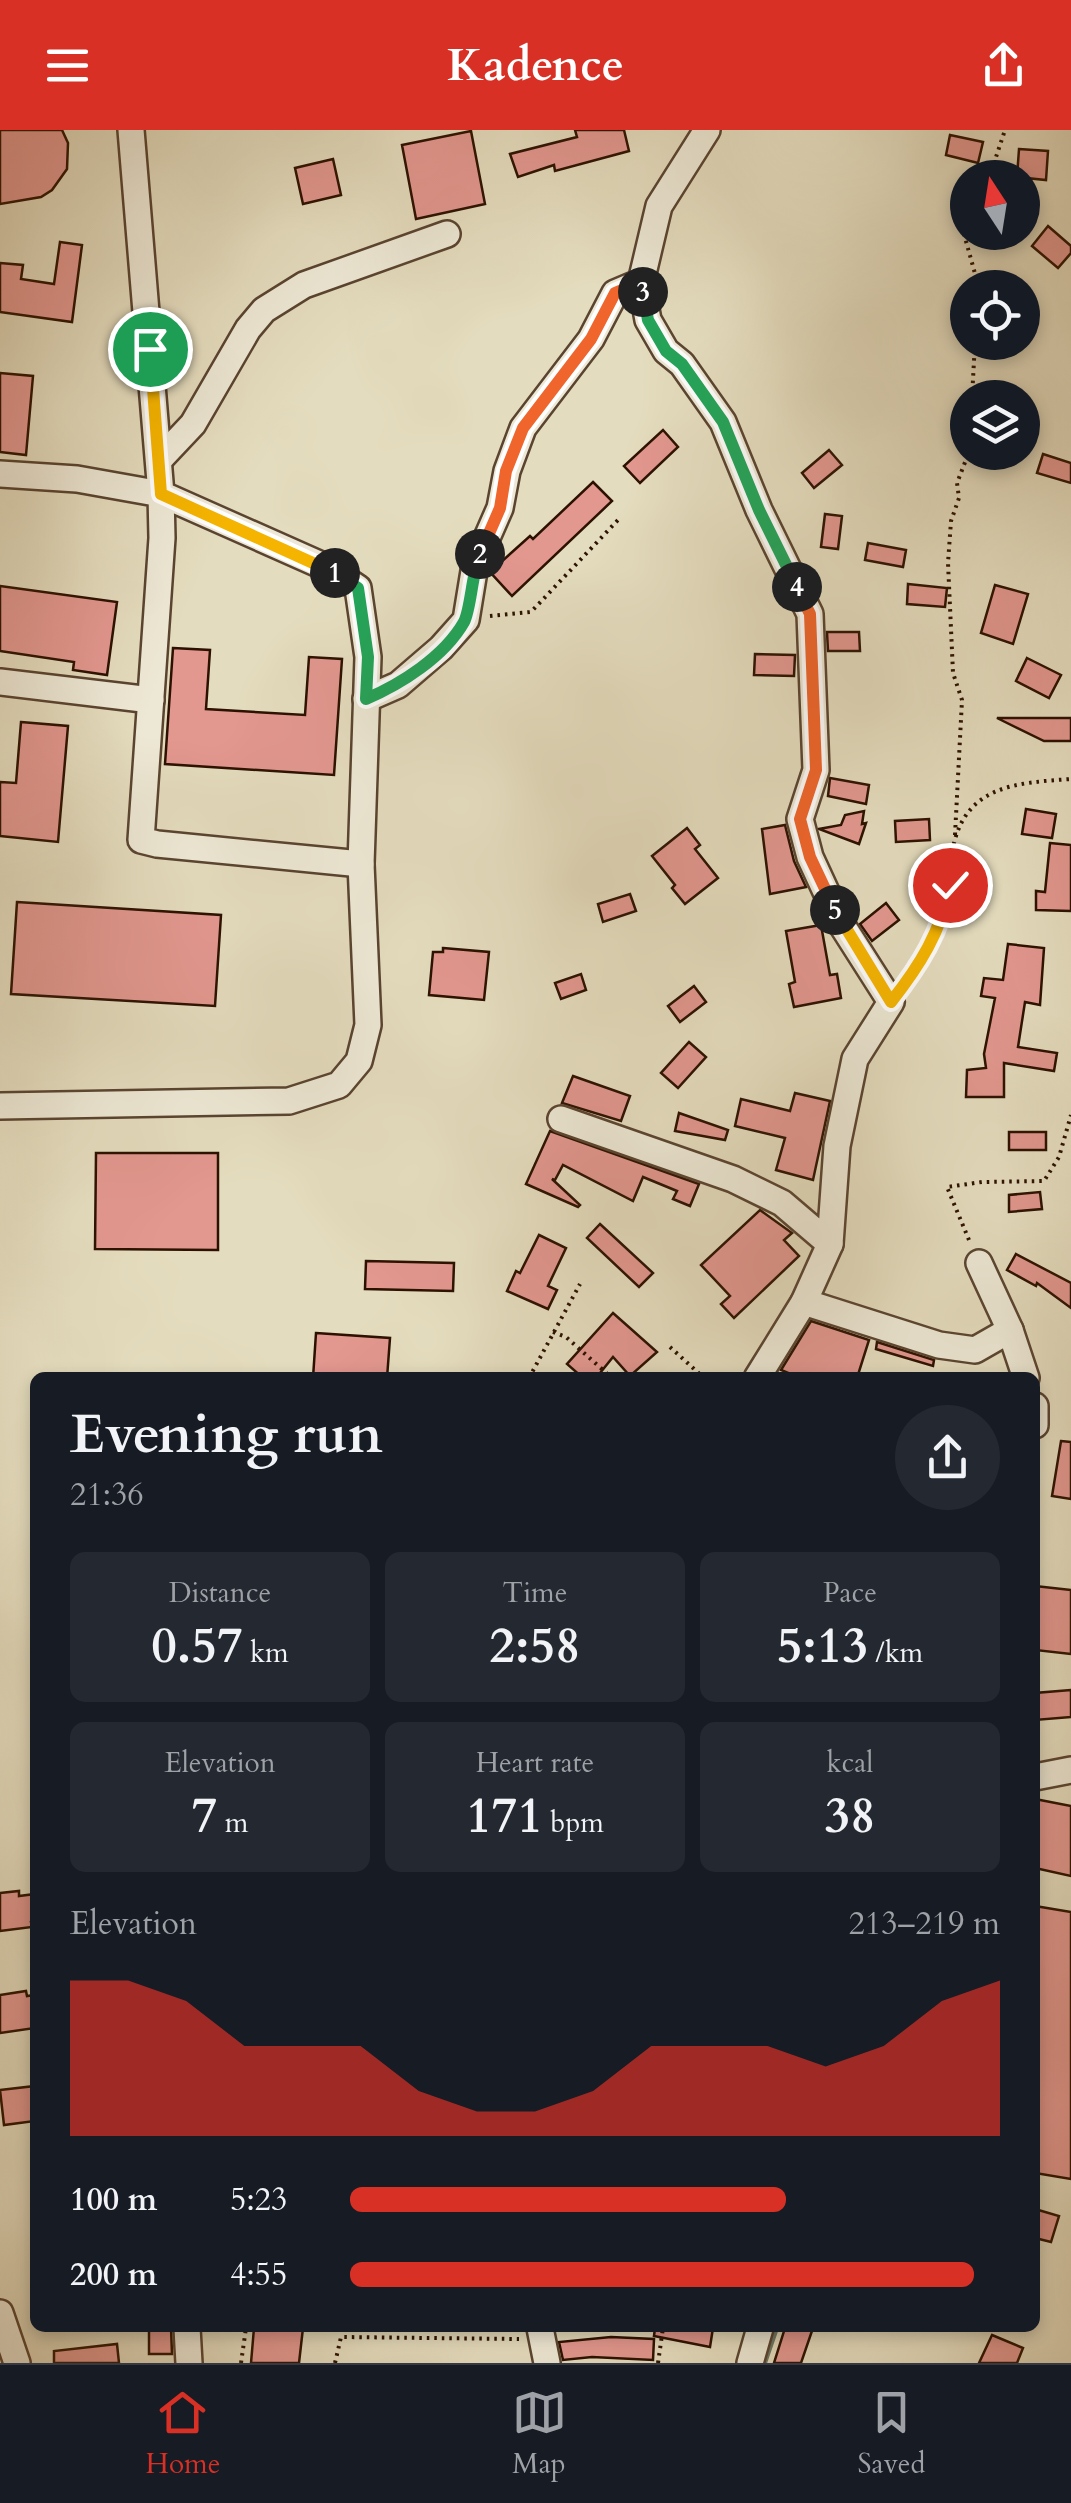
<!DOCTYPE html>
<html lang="en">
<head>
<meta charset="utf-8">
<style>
  body { margin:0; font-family:Cardo,serif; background:#242831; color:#f1f3f6; height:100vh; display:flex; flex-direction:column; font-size:38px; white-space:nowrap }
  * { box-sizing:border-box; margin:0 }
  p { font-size:32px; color:#9ea1a6 }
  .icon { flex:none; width:55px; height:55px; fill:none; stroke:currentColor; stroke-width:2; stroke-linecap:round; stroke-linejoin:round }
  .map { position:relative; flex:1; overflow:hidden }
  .drawer { position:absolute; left:30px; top:1242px; width:1010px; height:960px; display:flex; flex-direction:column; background:#171b24; border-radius:15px; box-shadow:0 5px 15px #0003 }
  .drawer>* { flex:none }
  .needle { width:65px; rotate:348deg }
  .fabs { position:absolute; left:950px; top:30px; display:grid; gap:20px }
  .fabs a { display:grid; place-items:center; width:90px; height:90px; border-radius:50%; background:#171b24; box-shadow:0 5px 15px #0003; font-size:50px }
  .pin { position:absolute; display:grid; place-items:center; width:85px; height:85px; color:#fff; margin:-42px; border:5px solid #fff; border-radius:50%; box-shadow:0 2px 10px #0007 }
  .km { position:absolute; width:50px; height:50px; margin:-25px; border-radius:50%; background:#222; color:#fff; font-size:28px; line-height:50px; text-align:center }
  .round { display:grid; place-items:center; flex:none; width:105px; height:105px; border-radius:52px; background:#242831 }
  .head { display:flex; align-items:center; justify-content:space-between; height:170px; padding:0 40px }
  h1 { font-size:55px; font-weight:800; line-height:75px }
  .figures { display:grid; grid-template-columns:repeat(3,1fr); gap:15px; height:170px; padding:10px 40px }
  .figures div { display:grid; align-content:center; border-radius:15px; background:#242831; text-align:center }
  .figures b { font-size:50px; font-weight:800 }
  .figures small { font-size:28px; font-weight:400 }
  .figures p { font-size:28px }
  .chart { height:280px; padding:20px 40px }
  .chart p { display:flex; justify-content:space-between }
  .chart svg { width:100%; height:180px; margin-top:10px; fill:#d93025; opacity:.7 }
  ul { padding:0 40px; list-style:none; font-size:32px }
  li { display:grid; grid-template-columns:160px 120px 1fr; align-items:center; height:75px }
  li i { height:25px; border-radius:12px; background:#d93025 }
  header { display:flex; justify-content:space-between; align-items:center; height:130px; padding:0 40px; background:#d93025; color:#fff; font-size:45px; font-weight:800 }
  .menu { display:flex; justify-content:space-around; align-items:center; height:140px; border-top:2px solid #363941; background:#171b24; font-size:28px; color:#9ea1a6 }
  .menu a { display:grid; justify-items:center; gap:5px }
  .menu .current { color:#d93025 }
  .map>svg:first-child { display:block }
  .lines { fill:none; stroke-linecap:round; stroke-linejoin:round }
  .stream { stroke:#6c7869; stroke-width:6 }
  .building { fill:#e2978f; stroke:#2c1101; stroke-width:2.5 }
  .minor-casing { stroke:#5a4430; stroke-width:30 }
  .path { stroke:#2c1101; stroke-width:4; stroke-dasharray:2.5 5; stroke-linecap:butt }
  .minor { stroke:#ede8d5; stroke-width:25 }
  .split-1-casing { stroke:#fff; stroke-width:20 }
  .split-2-casing { stroke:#fff; stroke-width:20 }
  .split-3-casing { stroke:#fff; stroke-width:20 }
  .split-4-casing { stroke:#fff; stroke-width:20 }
  .split-5-casing { stroke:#fff; stroke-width:20 }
  .split-6-casing { stroke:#fff; stroke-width:20 }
  .split-1 { stroke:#f5b400; stroke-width:12 }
  .split-2 { stroke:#22a559; stroke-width:12 }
  .split-3 { stroke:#f0652b; stroke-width:12 }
  .split-4 { stroke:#22a559; stroke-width:12 }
  .split-5 { stroke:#f0652b; stroke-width:12 }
  .split-6 { stroke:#f5b400; stroke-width:12 }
</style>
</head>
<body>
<header><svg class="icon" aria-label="menu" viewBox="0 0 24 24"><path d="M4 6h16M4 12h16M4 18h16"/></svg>Kadence<svg class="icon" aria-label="share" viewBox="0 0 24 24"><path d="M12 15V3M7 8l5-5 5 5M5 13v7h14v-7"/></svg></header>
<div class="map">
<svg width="1071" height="2233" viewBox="0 0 1071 2233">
  <rect width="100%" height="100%" fill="#e4dcbe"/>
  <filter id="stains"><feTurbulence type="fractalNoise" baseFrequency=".002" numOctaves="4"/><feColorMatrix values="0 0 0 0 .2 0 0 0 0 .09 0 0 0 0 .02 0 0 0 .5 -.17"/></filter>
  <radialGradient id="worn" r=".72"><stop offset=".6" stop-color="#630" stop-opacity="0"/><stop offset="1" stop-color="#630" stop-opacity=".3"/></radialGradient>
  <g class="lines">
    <polyline class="stream" points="764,2233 776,2198"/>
  </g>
  <g class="building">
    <polygon points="0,0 62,0 68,13 67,39 52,60 41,67 0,74"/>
    <polygon points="575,0 624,0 629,21 555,41 554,35 518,47 510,24 577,7"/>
    <polygon points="471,1 485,74 416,89 402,15"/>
    <polygon points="950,5 983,12 978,33 946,25"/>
    <polygon points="1019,19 1048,21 1046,50 1017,47"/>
    <polygon points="333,29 341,65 303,74 295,38"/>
    <polygon points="1048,96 1071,116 1071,123 1058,138 1032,116"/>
    <polygon points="60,112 82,115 72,192 0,182 0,133 23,135 21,149 54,154"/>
    <polygon points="0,243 33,246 26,325 0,322"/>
    <polygon points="663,300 678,317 640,353 624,336"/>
    <polygon points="829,320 842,335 814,358 802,343"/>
    <polygon points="1043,324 1071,333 1071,353 1037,343"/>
    <polygon points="593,352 612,371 512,466 490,442 530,406 533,409"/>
    <polygon points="825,384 842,386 838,419 821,417"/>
    <polygon points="868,413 906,420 903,437 865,430"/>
    <polygon points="908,454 947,458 945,477 907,474"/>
    <polygon points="995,455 1028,464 1013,514 981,503"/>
    <polygon points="0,456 117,472 107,545 73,540 74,532 0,521"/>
    <polygon points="827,502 859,502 860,521 828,521"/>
    <polygon points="173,518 210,520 206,579 305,585 309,527 342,529 334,645 165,634"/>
    <polygon points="755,524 795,525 794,546 754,545"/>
    <polygon points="1027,528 1061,545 1049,568 1016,551"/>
    <polygon points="997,588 1071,588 1071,611 1044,611"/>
    <polygon points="21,592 68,596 58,712 0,706 0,652 16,653"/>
    <polygon points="830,648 869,655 866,674 828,666"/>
    <polygon points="1026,679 1056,684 1052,708 1022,704"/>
    <polygon points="864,681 862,694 866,693 859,714 819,699 841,695 845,685"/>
    <polygon points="929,689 930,710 896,712 895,691"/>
    <polygon points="785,695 794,731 806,757 770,764 762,699"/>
    <polygon points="687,698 700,715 695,719 718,748 685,774 672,758 675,755 652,726"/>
    <polygon points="1050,713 1071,715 1071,781 1036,780 1036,761 1045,762"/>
    <polygon points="630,764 636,781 603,792 598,774"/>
    <polygon points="17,772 221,785 215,876 11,864"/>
    <polygon points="886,773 899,790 872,811 860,794"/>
    <polygon points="821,795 830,845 837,844 841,868 794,877 789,854 795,852 786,801"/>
    <polygon points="1008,814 1044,818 1040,875 1025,872 1018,917 1057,923 1054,941 1004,933 1004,967 966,967 967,940 986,938 984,924 995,868 981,866 984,848 1003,850"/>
    <polygon points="443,818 489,822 484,870 429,865 433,822 443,822"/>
    <polygon points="581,844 586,860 561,869 555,853"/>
    <polygon points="694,856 706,872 680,892 668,876"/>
    <polygon points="689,912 706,927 678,958 661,943"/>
    <polygon points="573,946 630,966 621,991 562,973"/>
    <polygon points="795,963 830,971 813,1050 776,1040 785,1008 735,996 741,969 790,981"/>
    <polygon points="679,983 728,1000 725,1010 675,1001"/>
    <polygon points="550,1001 699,1054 690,1076 673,1069 677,1061 643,1047 633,1071 563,1035 555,1050 552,1049 580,1075 578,1077 526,1054"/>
    <rect x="1009" y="1002" width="37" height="18"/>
    <polygon points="96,1023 218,1023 218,1120 95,1119"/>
    <polygon points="1040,1062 1042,1079 1009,1082 1009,1065"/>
    <polygon points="760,1080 792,1103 784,1110 799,1126 734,1188 721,1174 730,1166 701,1135"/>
    <polygon points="600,1094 653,1143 639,1157 587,1108"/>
    <polygon points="539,1105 566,1118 548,1156 557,1160 548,1179 507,1161 516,1141 520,1143"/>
    <polygon points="1016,1124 1071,1153 1071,1178 1037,1153 1036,1156 1007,1140"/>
    <polygon points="366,1131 454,1133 453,1161 365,1159"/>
    <polygon points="613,1183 657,1222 630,1246 613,1227 596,1248 583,1248 567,1234"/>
    <polygon points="811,1191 869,1210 857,1248 800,1248 781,1240"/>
    <polygon points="316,1203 390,1208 387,1248 313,1248"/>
    <polygon points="877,1212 934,1230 933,1236 876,1219"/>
    <polygon points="1061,1311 1071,1312 1071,1369 1052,1366"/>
    <polygon points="1035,1456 1071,1460 1071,1524 1035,1520"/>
    <polygon points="1071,1560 1071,1587 1035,1590 1035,1563"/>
    <polygon points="1035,1669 1071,1676 1071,1746 1035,1738"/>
    <polygon points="19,1761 19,1766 35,1764 35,1791 31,1792 32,1797 0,1801 0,1763"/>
    <polygon points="1035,1776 1071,1782 1071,2049 1035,2043"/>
    <polygon points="26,1861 27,1866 35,1865 35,1898 0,1903 0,1865"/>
    <polygon points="35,1956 35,1991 4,1995 0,1960"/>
    <polygon points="1035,2079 1059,2086 1051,2112 1035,2108"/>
    <polygon points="149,2198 171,2198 172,2224 149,2224"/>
    <polygon points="254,2198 303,2198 299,2233 251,2233"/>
    <polygon points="655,2198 713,2198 710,2217 654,2206"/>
    <polygon points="785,2198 813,2198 801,2233 774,2233"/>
    <polygon points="992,2205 1023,2218 1017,2233 979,2233"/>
    <polygon points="611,2207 654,2209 653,2230 592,2227 563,2230 559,2212"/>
    <polygon points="117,2214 119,2233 54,2233 54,2221"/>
  </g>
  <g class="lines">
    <g class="minor-casing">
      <g id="minor">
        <polyline points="160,329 193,294 248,199 264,180 304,155 447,104"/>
        <polyline points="0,344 77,349 161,364 162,408 141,710 157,714 361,734"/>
        <polyline points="0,552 151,570"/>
        <polyline points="366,569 398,555 441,518 466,490 475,435 500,378 507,341 523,298 591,209 615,163 641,152"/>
        <polyline points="0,976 289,971 339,955 359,931 368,895 361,734 368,527 358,458 330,439 161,364 131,0"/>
        <polyline points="561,989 733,1049 782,1073 830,1114 837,1016 855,929 891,872 840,792 810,727 800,689 816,640 810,484 759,380 723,292 682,234 666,221 648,190 641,152 659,76 707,0"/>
        <polyline points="979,1133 1010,1200 1026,1248"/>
        <polyline points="804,1172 939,1215 975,1220 1010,1200"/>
        <polyline points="757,1248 804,1172 830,1114"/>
        <polyline points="1035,1276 1035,1295"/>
        <polyline points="1035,1647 1071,1640"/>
        <polyline points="0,2183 17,2233"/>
        <polyline points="187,2198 189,2233"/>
        <polyline points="540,2198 547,2233"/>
        <polyline points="750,2233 760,2198"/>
      </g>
    </g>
    <g class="path">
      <polyline points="989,48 1005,0"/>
      <polyline points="968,97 964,104 979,158"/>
      <polyline points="972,268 975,212"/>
      <polyline points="490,486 531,482 618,390"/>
      <polyline points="955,705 962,570 953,543 948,433 951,391 959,368 957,353 969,322"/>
      <path d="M906,853C922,833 937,810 945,785C951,764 948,744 952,723C963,655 1015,653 1071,649"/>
      <polyline points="969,1110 947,1057 982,1052 1044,1051 1059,1027 1071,985"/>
      <polyline points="553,1202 566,1207 612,1248"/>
      <polyline points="670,1217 704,1248"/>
      <polyline points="529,1248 580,1154"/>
      <polyline points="241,2233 246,2198"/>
      <polyline points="335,2233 341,2207 519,2209"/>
      <polyline points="658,2233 663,2198"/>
    </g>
    <use href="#minor" class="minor"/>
  </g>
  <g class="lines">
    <g class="split-1-casing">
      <polyline id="split-1" points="150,219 161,364 335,443"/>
    </g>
    <g class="split-2-casing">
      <path id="split-2" d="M335,443L358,458L368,527L366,569C401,554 444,527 464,492C471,479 472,442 480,424"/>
    </g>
    <g class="split-3-casing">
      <polyline id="split-3" points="480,424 500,378 506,341 523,298 591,209 615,163 641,152 643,162"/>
    </g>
    <g class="split-4-casing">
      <polyline id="split-4" points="643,162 648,190 666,221 682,234 723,292 759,380 797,457"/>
    </g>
    <g class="split-5-casing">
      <polyline id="split-5" points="797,457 810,484 816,640 800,689 810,727 835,780"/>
    </g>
    <g class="split-6-casing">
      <path id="split-6" d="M835,780L891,872C920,835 941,802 950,755"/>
    </g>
    <use href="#split-1" class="split-1"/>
    <use href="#split-2" class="split-2"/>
    <use href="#split-3" class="split-3"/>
    <use href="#split-4" class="split-4"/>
    <use href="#split-5" class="split-5"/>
    <use href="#split-6" class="split-6"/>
  </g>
  <rect width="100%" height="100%" filter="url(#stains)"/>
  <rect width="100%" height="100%" fill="url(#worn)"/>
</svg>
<div class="fabs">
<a><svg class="needle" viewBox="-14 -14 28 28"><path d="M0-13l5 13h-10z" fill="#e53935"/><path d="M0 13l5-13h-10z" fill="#9ea1a6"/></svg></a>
<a><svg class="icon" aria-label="locate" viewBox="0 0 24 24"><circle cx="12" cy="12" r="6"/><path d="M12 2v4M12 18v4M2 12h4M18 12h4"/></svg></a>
<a><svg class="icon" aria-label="layers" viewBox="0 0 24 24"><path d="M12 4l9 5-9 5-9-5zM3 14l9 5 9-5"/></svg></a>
</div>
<div class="pin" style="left:150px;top:219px;background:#1e9e55"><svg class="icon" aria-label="arrive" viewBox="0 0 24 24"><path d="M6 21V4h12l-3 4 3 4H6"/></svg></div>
<div class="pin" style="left:950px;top:755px;background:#d93025"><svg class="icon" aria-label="check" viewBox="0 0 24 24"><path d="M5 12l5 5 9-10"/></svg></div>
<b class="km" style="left:335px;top:443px">1</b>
<b class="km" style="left:480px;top:424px">2</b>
<b class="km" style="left:643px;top:162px">3</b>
<b class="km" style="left:797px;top:457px">4</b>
<b class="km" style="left:835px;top:780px">5</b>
<section class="drawer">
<div class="head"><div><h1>Evening run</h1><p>21:36</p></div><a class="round"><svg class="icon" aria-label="share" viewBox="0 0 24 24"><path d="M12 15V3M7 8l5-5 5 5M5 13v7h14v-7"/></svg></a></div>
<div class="figures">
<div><p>Distance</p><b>0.57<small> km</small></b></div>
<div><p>Time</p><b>2:58</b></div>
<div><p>Pace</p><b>5:13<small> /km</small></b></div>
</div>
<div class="figures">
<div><p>Elevation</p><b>7<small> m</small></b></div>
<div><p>Heart rate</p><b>171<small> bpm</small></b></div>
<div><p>kcal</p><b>38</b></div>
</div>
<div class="chart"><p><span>Elevation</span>213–219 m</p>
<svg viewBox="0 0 160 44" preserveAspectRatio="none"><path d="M0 44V6L10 6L20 11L30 22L40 22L50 22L60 33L70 38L80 38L90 33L100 22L110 22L120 22L130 27L140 22L150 11L160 6V44z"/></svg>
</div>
<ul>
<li><b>100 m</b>5:23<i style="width:67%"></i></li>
<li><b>200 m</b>4:55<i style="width:96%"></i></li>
</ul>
</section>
</div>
<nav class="menu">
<a class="current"><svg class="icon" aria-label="home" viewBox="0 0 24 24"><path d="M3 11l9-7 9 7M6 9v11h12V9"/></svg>Home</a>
<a><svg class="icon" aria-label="map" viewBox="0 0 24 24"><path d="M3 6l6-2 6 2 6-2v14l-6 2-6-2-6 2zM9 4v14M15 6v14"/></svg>Map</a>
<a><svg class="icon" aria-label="saved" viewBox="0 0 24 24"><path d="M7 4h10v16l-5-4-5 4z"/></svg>Saved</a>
</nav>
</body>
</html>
